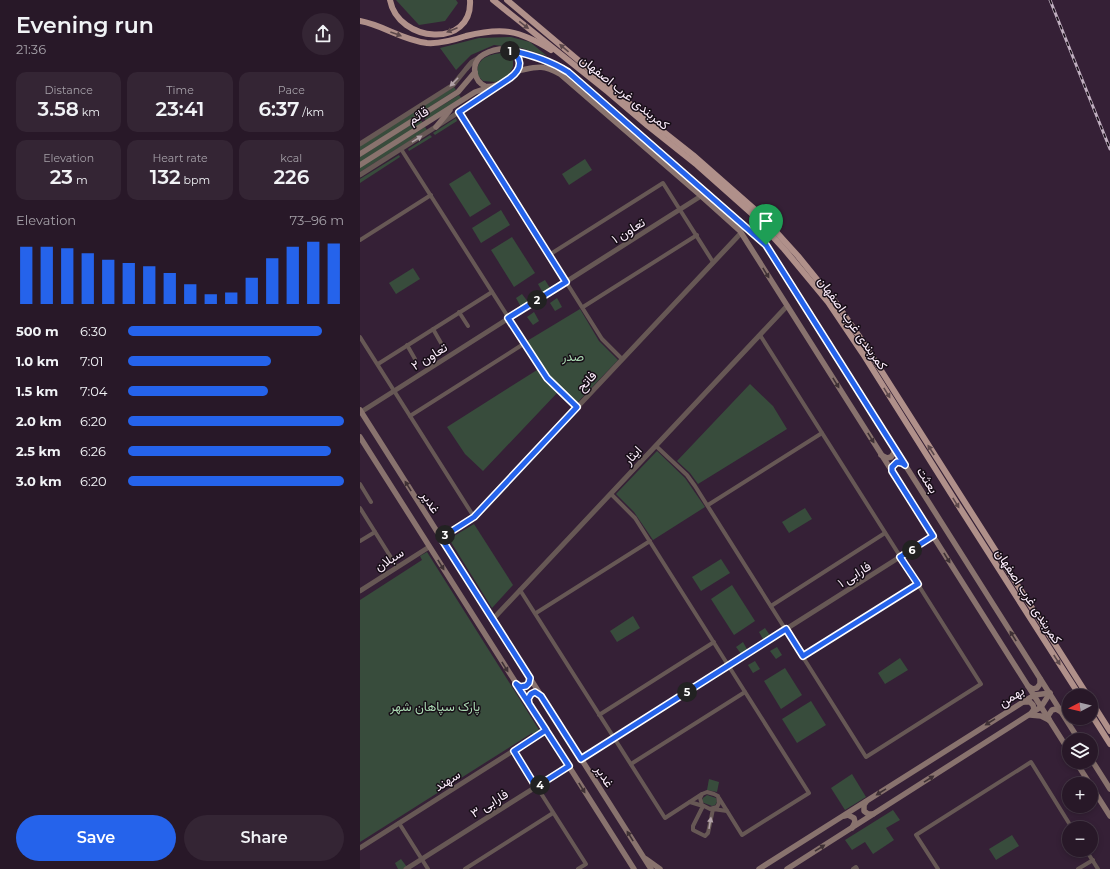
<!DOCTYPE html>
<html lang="en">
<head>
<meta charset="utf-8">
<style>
  body { margin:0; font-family:Montserrat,Vazirmatn,sans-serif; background:#342534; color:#f1f3f6; height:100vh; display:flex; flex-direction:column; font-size:15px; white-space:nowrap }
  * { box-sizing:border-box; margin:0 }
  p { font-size:13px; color:#a5a0a8 }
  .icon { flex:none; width:22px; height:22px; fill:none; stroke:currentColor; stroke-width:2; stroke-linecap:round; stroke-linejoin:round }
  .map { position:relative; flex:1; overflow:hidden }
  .sheet { display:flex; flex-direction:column; background:#281828; width:360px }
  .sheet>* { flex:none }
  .needle { width:26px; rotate:263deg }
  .buttons { position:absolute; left:702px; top:689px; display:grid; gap:8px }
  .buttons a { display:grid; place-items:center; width:36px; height:36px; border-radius:50%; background:#281828; box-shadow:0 2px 6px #0003,0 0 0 1px #443745; font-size:20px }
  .pin { position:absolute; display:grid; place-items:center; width:34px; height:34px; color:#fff; margin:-41px -17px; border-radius:50% 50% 50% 0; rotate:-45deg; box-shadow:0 0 4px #0007 }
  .pin .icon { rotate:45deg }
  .km { position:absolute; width:20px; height:20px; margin:-10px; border-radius:50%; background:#222; color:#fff; font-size:11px; line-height:20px; text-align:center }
  .round { display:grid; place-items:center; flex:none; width:42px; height:42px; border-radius:21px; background:#342534 }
  .summary { display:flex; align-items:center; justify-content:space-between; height:68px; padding:0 16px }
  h1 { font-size:22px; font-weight:600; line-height:30px }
  .figures { display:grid; grid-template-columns:repeat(3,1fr); gap:6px; height:68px; padding:4px 16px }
  .figures div { display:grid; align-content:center; border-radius:10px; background:#342534; text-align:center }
  .figures b { font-size:20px; font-weight:600 }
  .figures small { font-size:11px; font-weight:400 }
  .figures p { font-size:11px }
  .chart { height:112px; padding:8px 16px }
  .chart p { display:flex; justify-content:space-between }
  .chart svg { width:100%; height:72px; margin-top:4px; stroke:#2563eb; stroke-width:6 }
  .button { display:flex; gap:8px; margin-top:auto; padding:8px 16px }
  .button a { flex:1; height:46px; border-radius:24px; background:#2563eb; color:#fff; font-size:16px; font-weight:600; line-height:46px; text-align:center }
  .button a+a { background:#342534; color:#f1f3f6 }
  ul { padding:0 16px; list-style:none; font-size:13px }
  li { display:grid; grid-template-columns:64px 48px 1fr; align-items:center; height:30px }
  li i { height:10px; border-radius:5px; background:#2563eb }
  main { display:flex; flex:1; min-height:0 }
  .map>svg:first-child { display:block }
  .green { fill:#384c3c }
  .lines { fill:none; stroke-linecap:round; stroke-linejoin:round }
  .minor { stroke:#675855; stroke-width:4 }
  .tertiary { stroke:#675855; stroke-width:5 }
  .secondary { stroke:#89736e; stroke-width:5.5 }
  .trunk { stroke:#b0908a; stroke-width:6 }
  .rail-casing { stroke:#bfaebf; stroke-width:3 }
  .rail { stroke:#170e17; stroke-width:1.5; stroke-dasharray:4.5; stroke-linecap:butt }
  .oneway { fill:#5c484b }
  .oneway2 { fill:#b2a2a8 }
  .oneway3 { fill:#3f3135 }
  .route-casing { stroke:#fff; stroke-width:8 }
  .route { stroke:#2563eb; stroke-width:5 }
  .labels { text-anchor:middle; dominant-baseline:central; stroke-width:3; stroke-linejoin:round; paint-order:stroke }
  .street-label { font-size:13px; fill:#fcedfc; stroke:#170e17 }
  .park-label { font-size:13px; fill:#a9d8b1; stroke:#170e17 }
</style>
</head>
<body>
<main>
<section class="sheet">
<div class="summary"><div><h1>Evening run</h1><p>21:36</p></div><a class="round"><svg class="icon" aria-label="share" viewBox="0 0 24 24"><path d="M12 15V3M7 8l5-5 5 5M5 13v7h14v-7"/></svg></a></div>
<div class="figures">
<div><p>Distance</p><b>3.58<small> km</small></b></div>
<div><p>Time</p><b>23:41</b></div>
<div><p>Pace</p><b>6:37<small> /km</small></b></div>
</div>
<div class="figures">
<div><p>Elevation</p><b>23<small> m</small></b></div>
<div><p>Heart rate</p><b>132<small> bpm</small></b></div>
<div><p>kcal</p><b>226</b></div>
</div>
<div class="chart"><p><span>Elevation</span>73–96 m</p>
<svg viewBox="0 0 160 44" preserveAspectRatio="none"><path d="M5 44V9M15 44V9M25 44V10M35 44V13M45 44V17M55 44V19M65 44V21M75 44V25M85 44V32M95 44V38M105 44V37M115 44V28M125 44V16M135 44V9M145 44V6M155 44V7"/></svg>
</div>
<ul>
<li><b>500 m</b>6:30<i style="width:90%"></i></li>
<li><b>1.0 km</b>7:01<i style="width:66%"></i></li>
<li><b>1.5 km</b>7:04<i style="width:65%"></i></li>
<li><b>2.0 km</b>6:20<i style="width:100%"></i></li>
<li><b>2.5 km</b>6:26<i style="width:94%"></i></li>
<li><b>3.0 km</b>6:20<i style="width:100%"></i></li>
</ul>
<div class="button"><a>Save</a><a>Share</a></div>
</section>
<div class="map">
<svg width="750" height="869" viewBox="0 0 750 869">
  <rect width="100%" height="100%" fill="#352036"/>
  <g class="green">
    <polygon points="36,0 96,0 98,3 85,21 59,25"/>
    <polygon points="151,37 170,42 187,56 161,48 134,45 111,55 96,70 80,48 119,38"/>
    <path d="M141,53L150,56L153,60V67L148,76L136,82L123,81L117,75C116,59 127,55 141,53Z"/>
    <polygon points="94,87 96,90 60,113 58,109"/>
    <polygon points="99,95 102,99 66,121 63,117"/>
    <polygon points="55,111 58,115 0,151 0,146"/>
    <polygon points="96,118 97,121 75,135 73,133"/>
    <polygon points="60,119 63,123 0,163 0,157"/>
    <polygon points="65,127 67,130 0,172 0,167"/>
    <polygon points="70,135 72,137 49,151 48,149"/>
    <polygon points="39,155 40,157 0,183 0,179"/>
    <polygon points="225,159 232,170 209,185 202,174"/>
    <polygon points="110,171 131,204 110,217 89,184"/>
    <polygon points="141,210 150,225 121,243 112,228"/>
    <polygon points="152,237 175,273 154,287 131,250"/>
    <polygon points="53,268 60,279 36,294 29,283"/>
    <polygon points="185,280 190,288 183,293 178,284"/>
    <polygon points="162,294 168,302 161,307 156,298"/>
    <polygon points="197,298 202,307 195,311 190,303"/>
    <polygon points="220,309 239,341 258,360 217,403 189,376 167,341"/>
    <polygon points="174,312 179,321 173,325 167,317"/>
    <polygon points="177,370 184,381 197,393 123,471 105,454 87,427"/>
    <polygon points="390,384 413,406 427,429 338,484 330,473 317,461"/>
    <polygon points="297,451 325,478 345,507 293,540 274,512 256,494"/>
    <polygon points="445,508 452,519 429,533 422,522"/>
    <polygon points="114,524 153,585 132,608 89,539"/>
    <polygon points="67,552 181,733 174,737 172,733 0,842 0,600 62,560 60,556"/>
    <polygon points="361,559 370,573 341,591 332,577"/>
    <polygon points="372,585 395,621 374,635 351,599"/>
    <polygon points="273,616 280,628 257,642 250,631"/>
    <polygon points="405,628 411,637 404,641 399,632"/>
    <polygon points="383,642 388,651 382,655 376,647"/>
    <polygon points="417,647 422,655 416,659 410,651"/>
    <polygon points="540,658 548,670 525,684 518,673"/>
    <polygon points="395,661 400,669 393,673 388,665"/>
    <polygon points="425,668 442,695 421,709 404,681"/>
    <polygon points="451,701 466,725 437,743 422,719"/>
    <polygon points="492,774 506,797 485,810 471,788"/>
    <polygon points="349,779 359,782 357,792 347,790"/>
    <polygon points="347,795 356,798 357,802 355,805 352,806 344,803 342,801 343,798"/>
    <polygon points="533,810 540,820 526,828 534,840 513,854 505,842 492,850 485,840"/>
    <polygon points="652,835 659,846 636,860 629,849"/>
    <polygon points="41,859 47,867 44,869 38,869 35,863"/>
  </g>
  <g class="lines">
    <g class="minor">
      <polyline points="99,112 242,339 262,359"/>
      <polyline points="41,149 187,378 217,407"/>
      <polyline points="0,240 71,195"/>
      <polyline points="189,255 303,183 353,262"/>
      <polyline points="223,307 337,235"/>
      <polyline points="99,312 108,326"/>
      <polyline points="73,329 81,343"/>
      <polyline points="0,337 114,517"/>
      <polyline points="47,345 55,359"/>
      <polyline points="18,364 132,292"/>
      <polyline points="50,416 165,343"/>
      <polyline points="296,446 327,475 335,486 506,757 621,684 400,335"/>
      <polyline points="0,484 11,502"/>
      <polyline points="251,494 275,518 449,793 382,835 359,798"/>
      <polyline points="348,505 462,433"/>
      <polyline points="0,508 37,567"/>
      <polyline points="0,541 15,532"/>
      <polyline points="160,590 305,818 342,794"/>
      <polyline points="411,606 525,533"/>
      <polyline points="176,613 290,541"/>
      <polyline points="443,656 558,584"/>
      <polyline points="239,715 354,642"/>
      <polyline points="154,751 226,864 218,869"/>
      <polyline points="271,764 385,692"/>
      <polygon points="347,792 354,794 358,796 359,803 357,807 350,809 342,805 340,798 342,794"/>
      <polyline points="330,802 343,806 333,826 333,830 345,836 348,833 353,809 367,811"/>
      <polyline points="39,823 68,869"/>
      <polyline points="726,850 738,869"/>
      <polyline points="105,869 193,813"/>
      <polyline points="493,869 496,867 497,869"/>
      <polyline points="578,869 556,835 671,762 712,828"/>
      <polyline points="718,869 733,860"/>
    </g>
    <g class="tertiary">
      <polyline points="0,144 93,85 106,69 112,62 120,57"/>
      <polyline points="0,175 107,107 139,85"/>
      <polyline points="1,412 341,196"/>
      <polyline points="81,538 114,517 381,233"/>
      <polyline points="0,591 69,547"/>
      <polyline points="133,619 427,306"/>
      <polyline points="221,759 573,536"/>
      <polyline points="0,848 186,730"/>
      <polyline points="46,869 209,766"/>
    </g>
    <g class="secondary">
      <path d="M140,49C150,49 162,57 159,68C156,77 134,89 125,86C114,81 111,66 120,57C125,53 134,50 140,49Z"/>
      <path d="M148,50C169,54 189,60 208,72L406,245L719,740"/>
      <path d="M157,71C177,67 181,64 200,74L341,196L380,231L709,751"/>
      <polyline points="76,127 90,110"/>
      <polyline points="0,154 98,92 115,72"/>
      <polyline points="0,165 115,92 130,87"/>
      <polyline points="0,410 291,869"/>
      <polyline points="0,437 274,869"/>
      <polyline points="521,455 527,458 531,457 534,453 534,448"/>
      <polyline points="533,472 532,467 535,463 540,462 545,465"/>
      <polyline points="157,684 162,687 166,686 169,683 169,677"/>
      <polyline points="668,686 673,689 677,688 680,684 680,679"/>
      <polyline points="664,702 670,702 673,705 674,709 670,715 681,716 689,720"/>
      <polyline points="168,703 168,697 171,694 175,693 181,696"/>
      <polyline points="689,720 688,716 692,710 696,709 701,712"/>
      <polyline points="731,759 750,789"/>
      <polyline points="716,762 730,784"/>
      <polyline points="731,786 750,816"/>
      <polyline points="506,802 504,805 504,811 508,814 513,814"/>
      <polyline points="484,816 488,815 494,818 495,822 492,828"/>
      <polyline points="286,859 300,869"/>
      <polyline points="399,869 671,697 674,695 690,693"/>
      <polyline points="427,869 681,707 690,693"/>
    </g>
    <g class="trunk">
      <path d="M30,0C38,43 113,49 110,0"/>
      <polyline points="133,0 248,92 288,126 337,165 391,213 424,249 468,302 503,354 598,505 720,696"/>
      <polyline points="147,0 295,125 333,155 400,214 438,256 476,303 503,342 728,696"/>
      <path d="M0,21C23,25 42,40 67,43C80,44 94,40 106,36C143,27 159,30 191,50"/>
      <polyline points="731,701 750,731"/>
      <polyline points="731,714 750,744"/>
    </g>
    <g class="rail-casing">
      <polyline id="rail" points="690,0 750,149"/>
    </g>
    <use href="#rail" class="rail"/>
  </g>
  <defs><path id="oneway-solid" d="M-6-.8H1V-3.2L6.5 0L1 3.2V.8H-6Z"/></defs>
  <g class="oneway">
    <use href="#oneway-solid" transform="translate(164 25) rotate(38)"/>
    <use href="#oneway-solid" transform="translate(92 30) rotate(157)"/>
    <use href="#oneway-solid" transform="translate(36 34) rotate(20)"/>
    <use href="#oneway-solid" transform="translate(204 48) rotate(-140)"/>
    <use href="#oneway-solid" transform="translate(527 393) rotate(58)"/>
    <use href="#oneway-solid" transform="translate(571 450) rotate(-123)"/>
    <use href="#oneway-solid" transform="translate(596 503) rotate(58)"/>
    <use href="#oneway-solid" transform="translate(697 660) rotate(57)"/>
  </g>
  <g class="oneway2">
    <use href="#oneway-solid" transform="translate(94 82) rotate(134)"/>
    <use href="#oneway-solid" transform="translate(57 139) rotate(-32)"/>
    <use href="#oneway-solid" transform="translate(350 823) rotate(-80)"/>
  </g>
  <g class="oneway3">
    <use href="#oneway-solid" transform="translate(406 273) rotate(58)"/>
    <use href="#oneway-solid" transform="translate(476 383) rotate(58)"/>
    <use href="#oneway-solid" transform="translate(511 438) rotate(58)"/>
    <use href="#oneway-solid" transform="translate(48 486) rotate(-122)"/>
    <use href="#oneway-solid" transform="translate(587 558) rotate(58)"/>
    <use href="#oneway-solid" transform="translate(81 565) rotate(58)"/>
    <use href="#oneway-solid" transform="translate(653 636) rotate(-122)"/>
    <use href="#oneway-solid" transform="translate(145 667) rotate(58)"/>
    <use href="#oneway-solid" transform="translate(630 722) rotate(148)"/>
    <use href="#oneway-solid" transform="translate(569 779) rotate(-32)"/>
    <use href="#oneway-solid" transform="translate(222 788) rotate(58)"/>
    <use href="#oneway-solid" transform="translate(521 792) rotate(148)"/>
    <use href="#oneway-solid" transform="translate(270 836) rotate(-122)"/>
    <use href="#oneway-solid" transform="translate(460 848) rotate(-32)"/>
  </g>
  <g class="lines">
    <g class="route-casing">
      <path id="route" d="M406,245L208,72C189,60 169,54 148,50C163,57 163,68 150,78L99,112L206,282L148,318L187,378L217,407L114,517L81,538L170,678L169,683L166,686L160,687L156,684L186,730L154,751L176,787L209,766L169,704L168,699L171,694L175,692L181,696L221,759L426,629L443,656L558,584L540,557L573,536L532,471V467L537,462L542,463L545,465L406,245"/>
    </g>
    <use href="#route" class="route"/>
  </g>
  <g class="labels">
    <g class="street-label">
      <text transform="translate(265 92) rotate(39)">کمربندی غرب اصفهان</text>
      <text transform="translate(58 115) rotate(-32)">قائم</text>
      <text transform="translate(268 230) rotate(-32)">تعاون ۱</text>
      <text transform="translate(493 323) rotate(55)">کمربندی غرب اصفهان</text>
      <text transform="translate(69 356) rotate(-32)">تعاون ۲</text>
      <text transform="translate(226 381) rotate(-47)">فاتح</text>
      <text transform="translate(272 455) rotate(-47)">ایثار</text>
      <text transform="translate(568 480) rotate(58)">بعثت</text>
      <text transform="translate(71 502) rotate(58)">غدیر</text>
      <text transform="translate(29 559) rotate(-32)">سبلان</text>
      <text transform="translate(494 574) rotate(-32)">فارابی ۱</text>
      <text transform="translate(669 596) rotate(57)">کمربندی غرب اصفهان</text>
      <text transform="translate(651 696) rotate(-32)">بهمن</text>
      <text transform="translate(245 776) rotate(58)">غدیر</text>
      <text transform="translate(87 780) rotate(-32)">سهند</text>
      <text transform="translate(129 803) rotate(-32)">فارابی ۳</text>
    </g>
    <g class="park-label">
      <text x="213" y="356">صدر</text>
      <text x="75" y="706">پارک سپاهان شهر</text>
    </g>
  </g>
</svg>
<div class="buttons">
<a><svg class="needle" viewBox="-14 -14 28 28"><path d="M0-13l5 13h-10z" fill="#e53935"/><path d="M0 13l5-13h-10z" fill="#a5a0a8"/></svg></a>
<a><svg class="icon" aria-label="layers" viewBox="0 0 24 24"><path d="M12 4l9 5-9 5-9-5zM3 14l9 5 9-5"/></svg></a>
<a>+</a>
<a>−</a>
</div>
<div class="pin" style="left:406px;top:245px;background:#1e9e55"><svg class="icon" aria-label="arrive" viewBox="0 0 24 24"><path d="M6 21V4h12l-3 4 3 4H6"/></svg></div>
<b class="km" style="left:150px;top:51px">1</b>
<b class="km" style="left:177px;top:300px">2</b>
<b class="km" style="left:85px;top:535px">3</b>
<b class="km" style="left:180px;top:785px">4</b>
<b class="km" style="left:327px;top:692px">5</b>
<b class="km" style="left:552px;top:550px">6</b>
</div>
</main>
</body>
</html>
